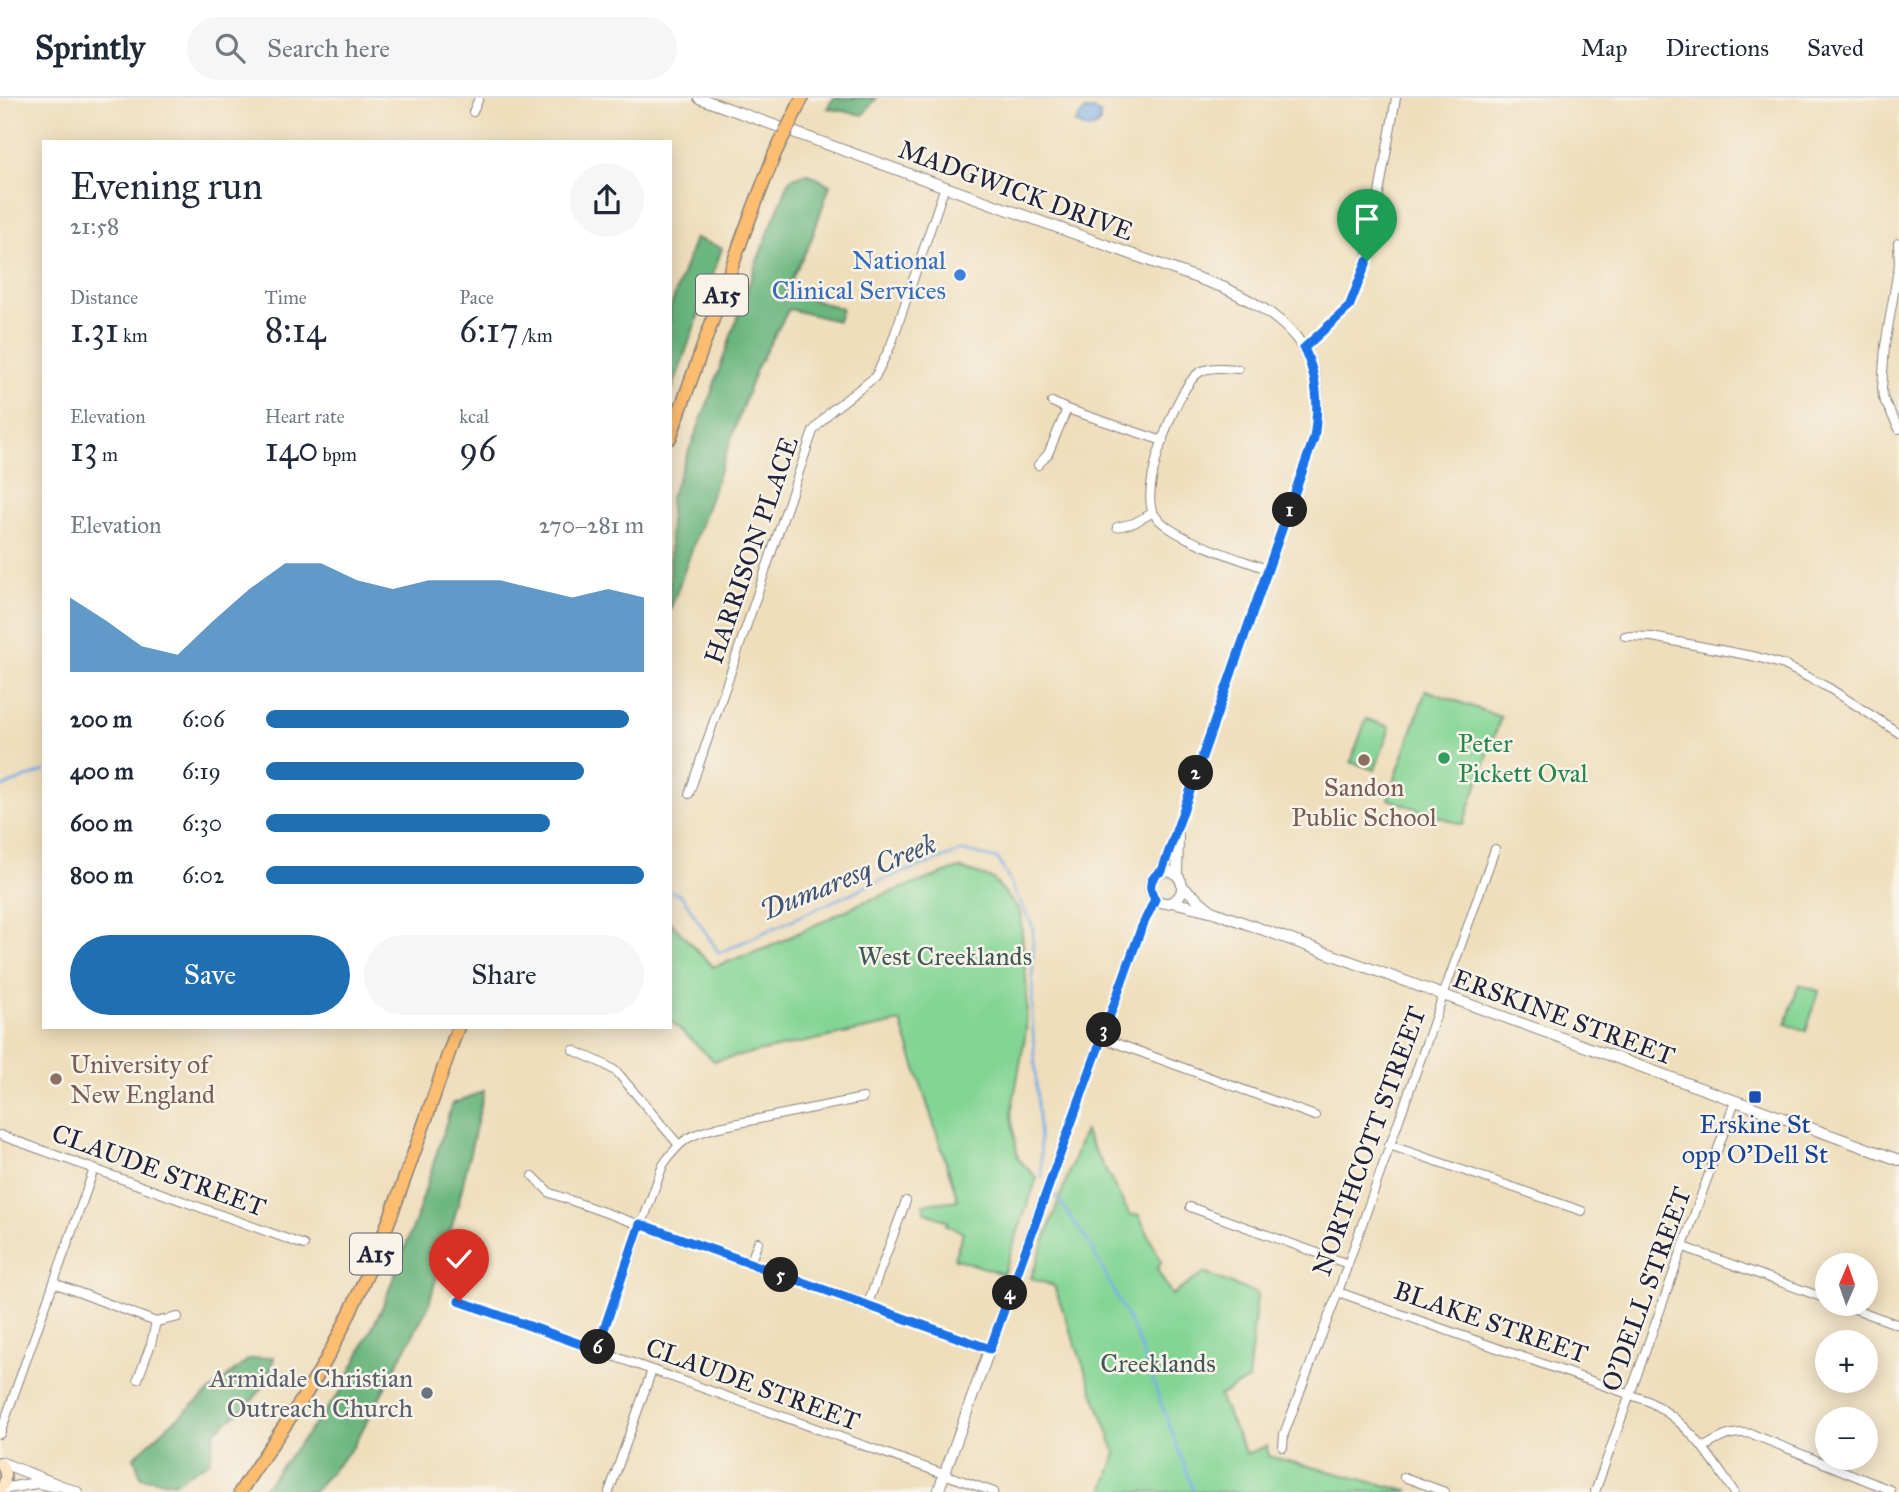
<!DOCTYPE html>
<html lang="en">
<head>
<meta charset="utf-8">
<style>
  body { margin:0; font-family:"IM FELL Great Primer",serif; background:#f6f6f7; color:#1f2937; height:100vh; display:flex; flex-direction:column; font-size:26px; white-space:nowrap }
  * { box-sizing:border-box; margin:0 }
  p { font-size:23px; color:#747a83 }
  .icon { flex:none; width:38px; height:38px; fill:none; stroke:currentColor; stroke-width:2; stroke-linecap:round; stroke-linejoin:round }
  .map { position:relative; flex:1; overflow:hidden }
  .side { position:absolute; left:42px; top:42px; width:630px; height:889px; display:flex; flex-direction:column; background:#fff; border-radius:0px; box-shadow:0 4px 18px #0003 }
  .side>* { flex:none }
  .needle { width:46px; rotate:2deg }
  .fabs { position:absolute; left:1815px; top:1155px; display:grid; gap:14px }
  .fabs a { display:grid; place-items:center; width:63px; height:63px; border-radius:50%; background:#fff; box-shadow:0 4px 18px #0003; font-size:35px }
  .pin { position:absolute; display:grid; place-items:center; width:60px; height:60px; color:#fff; margin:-72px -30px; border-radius:50% 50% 50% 0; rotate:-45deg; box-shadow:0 0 7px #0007 }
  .pin .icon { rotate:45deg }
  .km { position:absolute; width:35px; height:35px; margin:-18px; border-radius:50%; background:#222; color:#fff; font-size:19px; line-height:35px; text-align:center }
  .round { display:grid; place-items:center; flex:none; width:74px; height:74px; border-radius:37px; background:#f6f6f7 }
  .overview { display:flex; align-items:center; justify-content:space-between; height:119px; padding:0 28px }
  h1 { font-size:38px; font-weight:600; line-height:52px }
  .stats { display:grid; grid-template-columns:repeat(3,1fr); gap:10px; height:119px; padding:7px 28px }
  .stats div { display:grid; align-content:center }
  .stats b { font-size:35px; font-weight:600 }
  .stats small { font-size:19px; font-weight:400 }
  .stats p { font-size:19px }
  .chart { height:196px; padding:14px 28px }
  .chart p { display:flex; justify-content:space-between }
  .chart svg { width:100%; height:126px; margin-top:7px; fill:#1f6fb2; opacity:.7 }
  .primary-button { display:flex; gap:14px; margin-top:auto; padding:14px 28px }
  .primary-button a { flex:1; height:80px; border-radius:42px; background:#1f6fb2; color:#fff; font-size:28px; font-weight:600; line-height:80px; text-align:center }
  .primary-button a+a { background:#f6f6f7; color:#1f2937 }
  ul { padding:0 28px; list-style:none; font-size:23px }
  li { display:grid; grid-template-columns:112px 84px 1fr; align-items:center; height:52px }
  li i { height:18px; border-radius:9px; background:#1f6fb2 }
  header { display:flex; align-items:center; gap:42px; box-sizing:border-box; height:98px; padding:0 35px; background:#fff; border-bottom:2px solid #e0e1e3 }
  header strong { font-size:33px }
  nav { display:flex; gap:38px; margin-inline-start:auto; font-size:24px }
  .search { width:490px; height:63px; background:#f6f6f7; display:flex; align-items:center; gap:18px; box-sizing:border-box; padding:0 24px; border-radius:38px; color:#747a83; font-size:26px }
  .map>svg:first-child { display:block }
  .green { fill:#84d595; stroke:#537c68; stroke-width:2 }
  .forest { fill:#6bb67e; stroke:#466c5c; stroke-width:2 }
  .water { fill:#78ade5; stroke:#4d6890; stroke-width:2 }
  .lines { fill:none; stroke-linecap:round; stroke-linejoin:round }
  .stream { stroke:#78ade5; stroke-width:2.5 }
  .minor-casing { stroke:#88807c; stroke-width:10 }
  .tertiary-casing { stroke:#88807c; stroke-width:12 }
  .secondary-casing { stroke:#88807c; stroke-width:13 }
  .trunk-casing { stroke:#88807c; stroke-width:15 }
  .minor { stroke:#fff; stroke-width:8 }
  .tertiary { stroke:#fff; stroke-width:10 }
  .secondary { stroke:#fee5c5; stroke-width:10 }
  .trunk { stroke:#fcbd6f; stroke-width:12 }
  .trunk-bridge-casing { stroke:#88807c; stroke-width:15; stroke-linecap:butt }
  .trunk-bridge { stroke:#fcbd6f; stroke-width:12 }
  .route-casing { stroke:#fff; stroke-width:14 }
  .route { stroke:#1a73e8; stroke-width:9 }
  .shop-dot { fill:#3f7fe0; stroke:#f7f3e8; stroke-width:2.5 }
  .leisure-dot { fill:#2e9e5b; stroke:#f7f3e8; stroke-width:2.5 }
  .education-dot { fill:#8d6e63; stroke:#f7f3e8; stroke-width:2.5 }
  .transit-dot { fill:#1a4fb4; stroke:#f7f3e8; stroke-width:2.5 }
  .worship-dot { fill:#6b7280; stroke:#f7f3e8; stroke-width:2.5 }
  .labels { text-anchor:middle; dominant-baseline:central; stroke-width:5; stroke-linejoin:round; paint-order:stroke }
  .shield { fill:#f7f3e8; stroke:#62616f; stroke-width:2 }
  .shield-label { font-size:24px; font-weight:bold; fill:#22223b }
  .street-label { font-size:26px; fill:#22223b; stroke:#f7f3e8 }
  .shop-label { font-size:26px; fill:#366cbe; stroke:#f7f3e8; text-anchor:end }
  .leisure-label { font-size:26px; fill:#27864d; stroke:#f7f3e8; text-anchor:start }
  .education-label { font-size:26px; fill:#785e54; stroke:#f7f3e8 }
  .park-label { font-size:26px; fill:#3f5856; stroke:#f7f3e8 }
  .transit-label { font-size:26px; fill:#164399; stroke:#f7f3e8 }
  .worship-label { font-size:26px; fill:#5b616d; stroke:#f7f3e8; text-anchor:end }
  .water-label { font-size:28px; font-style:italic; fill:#405376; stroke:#f7f3e8 }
</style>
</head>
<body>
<header>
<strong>Sprintly</strong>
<div class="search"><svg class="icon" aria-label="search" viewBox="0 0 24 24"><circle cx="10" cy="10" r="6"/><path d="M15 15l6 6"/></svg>Search here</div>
<nav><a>Map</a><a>Directions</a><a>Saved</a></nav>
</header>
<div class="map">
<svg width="1899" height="1394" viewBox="0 0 1899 1394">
  <rect width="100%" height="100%" fill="#f7f3e8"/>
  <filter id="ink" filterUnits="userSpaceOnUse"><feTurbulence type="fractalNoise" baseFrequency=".0143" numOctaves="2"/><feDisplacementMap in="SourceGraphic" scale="14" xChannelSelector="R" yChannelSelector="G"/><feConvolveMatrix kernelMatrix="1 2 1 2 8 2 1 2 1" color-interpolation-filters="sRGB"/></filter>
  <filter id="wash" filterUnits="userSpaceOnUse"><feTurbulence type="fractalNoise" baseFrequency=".00686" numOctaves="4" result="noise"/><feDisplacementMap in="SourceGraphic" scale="28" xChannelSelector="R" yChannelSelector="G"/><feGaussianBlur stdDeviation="1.57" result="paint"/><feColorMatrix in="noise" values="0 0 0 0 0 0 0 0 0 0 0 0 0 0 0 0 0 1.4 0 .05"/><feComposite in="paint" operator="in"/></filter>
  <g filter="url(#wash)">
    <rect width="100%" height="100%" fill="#efdebc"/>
    <g class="green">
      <polygon points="1426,592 1501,619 1463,727 1388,701"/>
      <polygon points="1366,621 1390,629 1375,672 1351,664"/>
      <polygon points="959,770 993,781 1020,813 1027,894 1026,933 1011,1016 1018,1061 1037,1080 1003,1176 954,1160 963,1134 946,1127 948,1123 926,1115 923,1106 958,1102 901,924 714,963 670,922 670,824 713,869 769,849 861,805"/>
      <polygon points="1799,886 1819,893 1806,933 1786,926"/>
      <polygon points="1084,1033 1130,1117 1139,1117 1161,1164 1157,1172 1172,1197 1204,1175 1257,1196 1248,1282 1219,1298 1246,1356 1267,1348 1268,1358 1408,1393 1407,1394 1103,1394 1116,1356 1054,1188 1031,1180"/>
    </g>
    <g class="forest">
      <polygon points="834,0 876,0 863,17 827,10"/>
      <polygon points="807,75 830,87 810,145 785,193 842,211 838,223 789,211 756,271 670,513 670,400 707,307 757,163 790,81"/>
      <polygon points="695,140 722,150 670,298 670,211"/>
      <polygon points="484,993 459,1103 428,1209 353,1349 314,1393 271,1394 264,1390 341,1293 382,1210 416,1121 452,1006"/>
      <polygon points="274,1259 267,1285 248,1307 215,1333 210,1363 174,1385 141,1379 134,1359 169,1327 249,1261"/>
    </g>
    <polygon class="water" points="1085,12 1094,12 1100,16 1100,24 1096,29 1088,31 1075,25"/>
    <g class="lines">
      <g class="stream">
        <polyline points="0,690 44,673"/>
        <polyline points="670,793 682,798 719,855 871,786 963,753 998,761 1033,829 1032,917 1042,1080"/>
        <polyline points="1055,1097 1090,1146 1136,1237 1194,1394"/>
      </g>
    </g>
  </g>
  <g filter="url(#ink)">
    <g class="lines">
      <g class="minor-casing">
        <g id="minor">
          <polyline points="473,14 479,0"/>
          <polyline points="1898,145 1899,165 1885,248 1882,290 1883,300 1899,331"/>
          <polyline points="1304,250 1349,209 1367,163 1396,0"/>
          <path d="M1238,271C1226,270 1211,268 1200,274C1177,287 1138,395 1154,416C1172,442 1239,460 1269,472"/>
          <polyline points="1052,304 1067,311"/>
          <polyline points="1038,367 1048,356 1067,311 1163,343"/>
          <polyline points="1117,429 1134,425 1152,415"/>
          <polyline points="1625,538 1652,539 1757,559 1784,567 1829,590 1899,635"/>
          <polyline points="689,696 813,333 831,313 875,279 891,247 945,88"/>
          <polyline points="1102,940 1315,1018"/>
          <polyline points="573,952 604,966 617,974 678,1046"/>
          <polyline points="0,1037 304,1147"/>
          <polyline points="1389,1047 1582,1113"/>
          <polyline points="533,1078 550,1095 990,1251"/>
          <polyline points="1190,1109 1348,1166"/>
          <polyline points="1684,1149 1827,1201"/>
          <polyline points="750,1166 758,1144"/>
          <polyline points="54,1185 156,1224 178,1219"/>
          <path d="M1338,1194L1648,1303C1688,1323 1710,1358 1734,1394"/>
          <polyline points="459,1203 994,1394"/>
          <polyline points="1841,1206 1899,1227"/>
          <polyline points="867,1208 906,1103"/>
          <path d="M597,1252L663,1067C681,1041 689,1037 719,1029L863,1000"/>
          <polyline points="138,1281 151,1246 156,1224"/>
          <polyline points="0,1336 94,1071"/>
          <polyline points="1283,1349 1284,1336 1338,1194 1495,751"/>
          <path d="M1704,1349C1721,1339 1733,1332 1752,1336L1890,1392"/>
          <polyline points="1404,1379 1445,1394"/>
          <polyline points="609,1394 652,1272"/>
          <polyline points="1595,1394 1735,1003"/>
        </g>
      </g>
      <g class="tertiary-casing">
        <g id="tertiary">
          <path d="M699,0L1225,190C1296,224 1328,257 1314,340L1162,773"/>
          <circle cx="1166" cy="789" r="16"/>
          <polyline points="1177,776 1178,738"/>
          <polyline points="1183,789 1212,813"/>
          <polyline points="1172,804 1214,814 1899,1062"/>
          <polyline points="0,1364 77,1394"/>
          <polyline points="2,1391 36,1385 54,1388"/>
          <polyline points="938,1394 1141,831 1155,801"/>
        </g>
      </g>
      <g class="secondary-casing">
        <path id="secondary" d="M0,1365C7,1374 7,1383 0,1392"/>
      </g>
      <g class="trunk-casing">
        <g id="trunk">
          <polyline points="797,11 802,0"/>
          <polyline points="670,340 744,135 775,55"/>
          <path d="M240,1394C268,1349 302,1307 327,1260C383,1156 418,1041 458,929"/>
        </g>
      </g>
      <use href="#minor" class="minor"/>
      <use href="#tertiary" class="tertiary"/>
      <use href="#secondary" class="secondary"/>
      <use href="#trunk" class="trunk"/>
      <g class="trunk-bridge-casing">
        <polyline id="trunk-bridge" points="775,55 797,11"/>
      </g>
      <use href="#trunk-bridge" class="trunk-bridge"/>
    </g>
  </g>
  <g class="lines" filter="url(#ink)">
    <g class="route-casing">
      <path id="route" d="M459,1203L597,1252L640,1126L990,1251L1141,831L1155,801C1148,790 1149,779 1162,773L1314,340C1319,308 1318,280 1304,250L1349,209L1367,163"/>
    </g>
    <use href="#route" class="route"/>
  </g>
  <circle class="shop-dot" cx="960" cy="177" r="7"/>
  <circle class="leisure-dot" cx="1444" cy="660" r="7"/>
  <g class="education-dot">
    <circle cx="1364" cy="662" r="7"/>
    <circle cx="56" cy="981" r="7"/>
  </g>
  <rect class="transit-dot" x="1748" y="992" width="14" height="14" rx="3.5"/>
  <circle class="worship-dot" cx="427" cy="1295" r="7"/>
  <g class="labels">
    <g class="shield">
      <rect x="696" y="176.5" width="52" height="41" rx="5"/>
      <rect x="350" y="1135.5" width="52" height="41" rx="5"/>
    </g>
    <g class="shield-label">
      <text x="722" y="197">A15</text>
      <text x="376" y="1156">A15</text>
    </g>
    <g class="street-label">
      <text transform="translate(1016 92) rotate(20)">MADGWICK DRIVE</text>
      <text transform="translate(751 452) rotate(-71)">HARRISON PLACE</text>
      <text transform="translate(1564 919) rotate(20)">ERSKINE STREET</text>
      <text transform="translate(1369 1043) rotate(-70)">NORTHCOTT STREET</text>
      <text transform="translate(159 1072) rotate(20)">CLAUDE STREET</text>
      <text transform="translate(1646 1191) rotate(-70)">O'DELL STREET</text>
      <text transform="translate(1491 1224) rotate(19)">BLAKE STREET</text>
      <text transform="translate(753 1286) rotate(20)">CLAUDE STREET</text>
    </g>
    <g class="shop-label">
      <text x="946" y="162">National<tspan x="946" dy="30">Clinical Services</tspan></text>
    </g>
    <g class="leisure-label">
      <text x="1458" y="645">Peter<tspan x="1458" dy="30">Pickett Oval</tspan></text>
    </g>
    <g class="education-label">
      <text x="1364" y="689">Sandon<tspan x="1364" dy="30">Public School</tspan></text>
      <text x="70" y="966" text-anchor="start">University of<tspan x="70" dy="30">New England</tspan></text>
    </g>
    <g class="park-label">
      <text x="945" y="858">West Creeklands</text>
      <text x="1158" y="1265">Creeklands</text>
    </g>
    <g class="transit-label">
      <text x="1755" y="1026">Erskine St<tspan x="1755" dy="30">opp O'Dell St</tspan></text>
    </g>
    <g class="worship-label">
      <text x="413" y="1280">Armidale Christian<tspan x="413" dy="30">Outreach Church</tspan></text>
    </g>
    <g class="water-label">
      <text transform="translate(848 779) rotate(-22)">Dumaresq Creek</text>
    </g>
  </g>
</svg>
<div class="fabs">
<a><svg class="needle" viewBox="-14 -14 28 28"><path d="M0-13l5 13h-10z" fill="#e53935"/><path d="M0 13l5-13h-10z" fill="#747a83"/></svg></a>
<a>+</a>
<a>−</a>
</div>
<div class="pin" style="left:1367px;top:163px;background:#1e9e55"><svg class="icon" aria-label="arrive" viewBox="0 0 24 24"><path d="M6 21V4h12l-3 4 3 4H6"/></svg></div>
<div class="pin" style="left:459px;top:1203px;background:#d93025"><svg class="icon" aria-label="check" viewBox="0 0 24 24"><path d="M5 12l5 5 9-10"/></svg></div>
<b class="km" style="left:1290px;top:412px">1</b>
<b class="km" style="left:1196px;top:675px">2</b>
<b class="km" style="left:1104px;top:932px">3</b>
<b class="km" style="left:1010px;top:1195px">4</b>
<b class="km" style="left:781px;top:1177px">5</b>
<b class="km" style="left:598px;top:1249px">6</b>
<section class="side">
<div class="overview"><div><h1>Evening run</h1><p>21:58</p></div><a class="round"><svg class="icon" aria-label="share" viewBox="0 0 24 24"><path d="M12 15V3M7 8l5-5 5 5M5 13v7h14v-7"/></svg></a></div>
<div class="stats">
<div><p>Distance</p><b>1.31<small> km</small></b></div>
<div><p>Time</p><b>8:14</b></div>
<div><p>Pace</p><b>6:17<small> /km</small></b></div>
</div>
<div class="stats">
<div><p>Elevation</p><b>13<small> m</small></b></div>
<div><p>Heart rate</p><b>140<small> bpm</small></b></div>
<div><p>kcal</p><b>96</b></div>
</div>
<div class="chart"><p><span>Elevation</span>270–281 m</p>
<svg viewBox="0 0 160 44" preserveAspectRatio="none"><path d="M0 44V18L10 26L20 35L30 38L40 26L50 15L60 6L70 6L80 12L90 15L100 12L110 12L120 12L130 15L140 18L150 15L160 18V44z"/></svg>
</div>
<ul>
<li><b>200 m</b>6:06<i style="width:96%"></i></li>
<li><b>400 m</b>6:19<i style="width:84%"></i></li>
<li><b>600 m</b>6:30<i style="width:75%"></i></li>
<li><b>800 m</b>6:02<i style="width:100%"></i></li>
</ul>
<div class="primary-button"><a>Save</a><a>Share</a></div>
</section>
</div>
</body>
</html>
